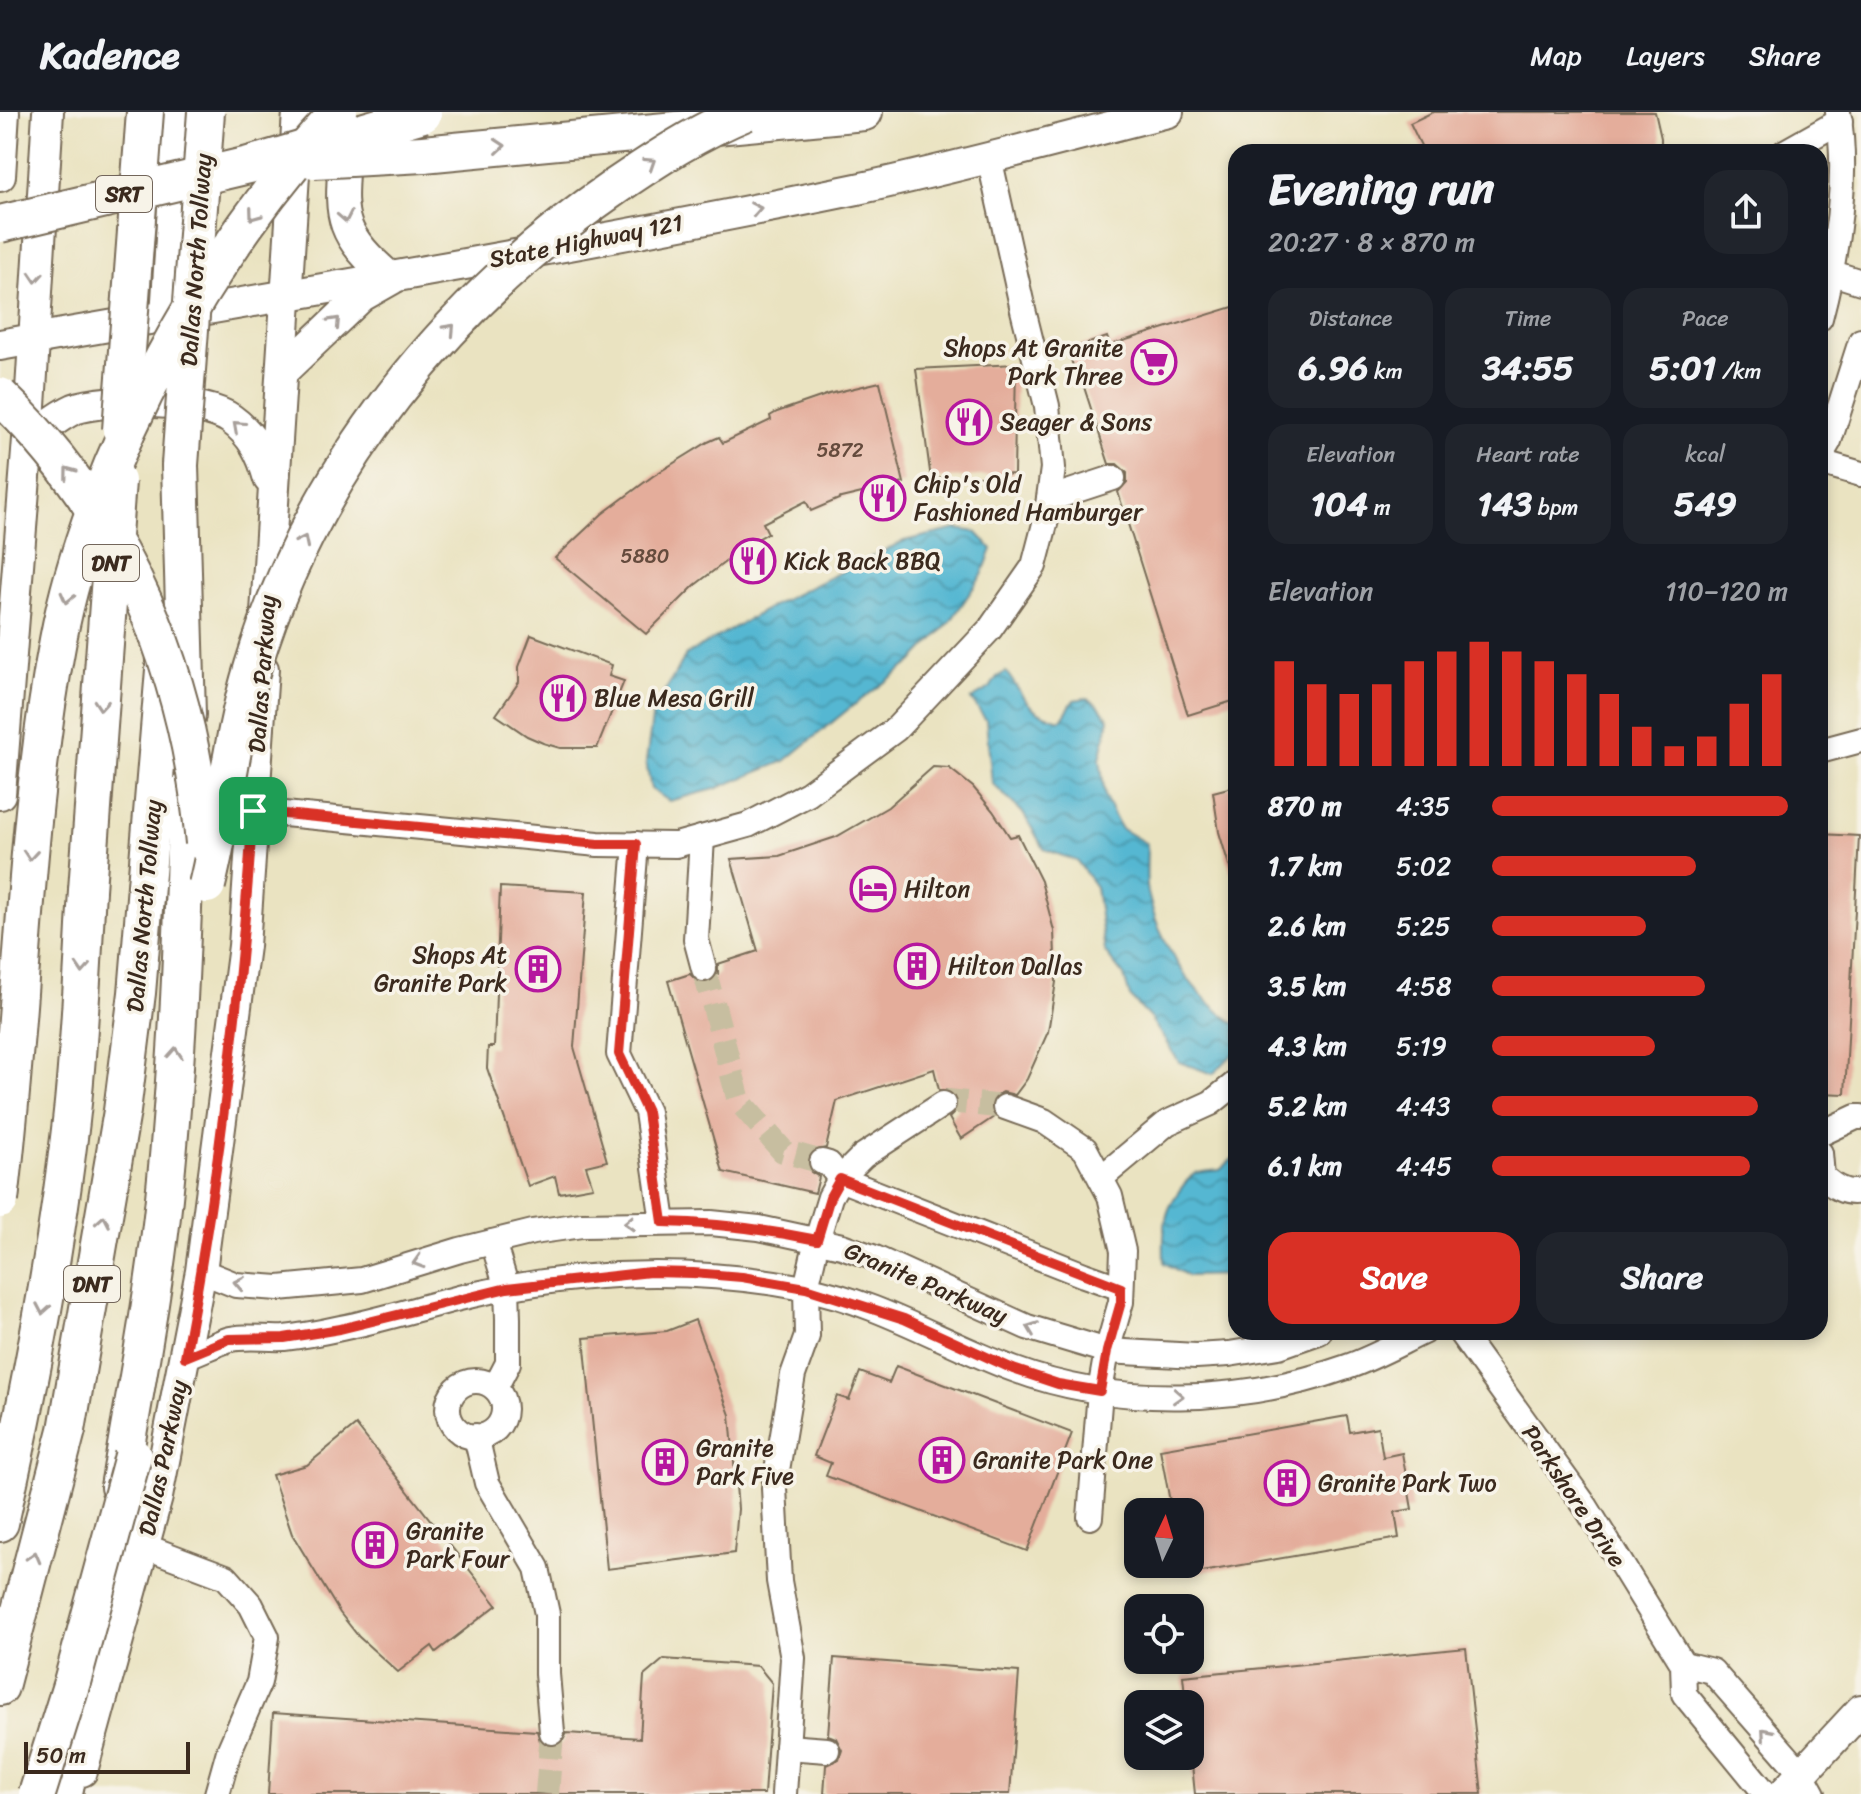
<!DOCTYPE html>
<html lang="en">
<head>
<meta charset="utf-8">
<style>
  body { margin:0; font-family:Sriracha,sans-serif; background:#20242c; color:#f1f3f6; height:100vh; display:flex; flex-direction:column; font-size:30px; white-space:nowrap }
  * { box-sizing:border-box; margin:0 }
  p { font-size:26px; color:#9ea1a6 }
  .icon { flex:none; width:44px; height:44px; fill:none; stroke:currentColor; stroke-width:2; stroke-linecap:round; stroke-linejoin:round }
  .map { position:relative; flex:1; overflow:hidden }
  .panel { position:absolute; left:1228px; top:32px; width:600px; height:1196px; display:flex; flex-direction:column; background:#171b24; border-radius:24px; box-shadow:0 4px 12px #0003 }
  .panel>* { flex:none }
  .needle { width:52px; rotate:4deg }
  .fabs { position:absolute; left:1124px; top:1386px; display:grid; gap:16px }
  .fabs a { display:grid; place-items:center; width:80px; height:80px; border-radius:16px; background:#171b24; box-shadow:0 4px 12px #0003; font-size:40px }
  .scale { position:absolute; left:24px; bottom:20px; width:166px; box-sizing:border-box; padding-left:8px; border:4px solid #3b2a1e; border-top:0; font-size:22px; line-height:28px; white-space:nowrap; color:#3b2a1e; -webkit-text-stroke:6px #f7f3e8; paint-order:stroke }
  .pin { position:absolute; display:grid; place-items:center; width:68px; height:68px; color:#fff; margin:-34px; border-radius:16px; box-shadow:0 4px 12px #0006 }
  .round { display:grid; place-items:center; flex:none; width:84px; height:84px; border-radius:24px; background:#20242c }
  .head { display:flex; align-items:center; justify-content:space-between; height:136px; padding:0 40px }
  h1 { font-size:44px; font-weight:700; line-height:60px }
  .stats { display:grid; grid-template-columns:repeat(3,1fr); gap:12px; height:136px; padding:8px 40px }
  .stats div { display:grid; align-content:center; border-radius:20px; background:#20242c; text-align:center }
  .stats b { font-size:34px; font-weight:700 }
  .stats small { font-size:22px; font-weight:400 }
  .stats p { font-size:22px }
  .chart { height:224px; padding:16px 40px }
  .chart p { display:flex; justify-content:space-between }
  .chart svg { width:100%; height:144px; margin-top:8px; stroke:#d93025; stroke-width:6 }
  .primary-button { display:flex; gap:16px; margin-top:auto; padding:16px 40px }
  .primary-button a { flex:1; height:92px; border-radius:24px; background:#d93025; color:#fff; font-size:32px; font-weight:700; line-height:92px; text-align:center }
  .primary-button a+a { background:#20242c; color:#f1f3f6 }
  ul { padding:0 40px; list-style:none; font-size:26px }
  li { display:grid; grid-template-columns:128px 96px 1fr; align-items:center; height:60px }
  li i { height:20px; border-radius:10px; background:#d93025 }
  header { display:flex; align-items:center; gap:48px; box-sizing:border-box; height:112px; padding:0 40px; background:#171b24; border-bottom:2px solid #363941 }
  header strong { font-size:38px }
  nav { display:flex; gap:44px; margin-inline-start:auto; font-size:28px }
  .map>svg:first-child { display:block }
  .water { fill:url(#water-waves); stroke:#487078; stroke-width:2 }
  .building { fill:#e4ad9b }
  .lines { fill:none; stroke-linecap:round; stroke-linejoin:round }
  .minor-tunnel { stroke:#c7bea0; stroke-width:24; stroke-dasharray:24 12; stroke-linecap:butt }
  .minor-casing { stroke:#786b57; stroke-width:28 }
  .major-casing { stroke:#786b57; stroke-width:34 }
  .highway-casing { stroke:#786b57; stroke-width:40 }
  .minor { stroke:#fff; stroke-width:24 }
  .major { stroke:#fff; stroke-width:30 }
  .highway { stroke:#fff; stroke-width:36 }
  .highway-bridge-casing { stroke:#786b57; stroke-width:40; stroke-linecap:butt }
  .highway-bridge { stroke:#fff; stroke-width:36 }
  .oneway { stroke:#a79f9a }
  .route-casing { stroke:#fff; stroke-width:16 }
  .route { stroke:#d93025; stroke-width:10 }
  .labels { text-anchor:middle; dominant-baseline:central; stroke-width:7; stroke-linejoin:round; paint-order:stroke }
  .number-label { font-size:20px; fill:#654b3d }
  .shield { fill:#f7f3e8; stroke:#73665b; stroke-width:2 }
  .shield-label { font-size:22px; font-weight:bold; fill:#3b2a1e }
  .street-label { font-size:24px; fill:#3b2a1e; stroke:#f7f3e8 }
  .poi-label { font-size:24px; fill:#3b2a1e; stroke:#f7f3e8; text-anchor:start }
</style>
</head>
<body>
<header>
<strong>Kadence</strong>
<nav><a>Map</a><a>Layers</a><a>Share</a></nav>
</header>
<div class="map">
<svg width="1861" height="1682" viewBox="0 0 1861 1682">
  <defs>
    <pattern id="water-waves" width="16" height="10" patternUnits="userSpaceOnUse" patternTransform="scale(2)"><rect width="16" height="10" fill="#54b7d2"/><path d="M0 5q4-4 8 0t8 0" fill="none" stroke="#4795aa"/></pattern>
  </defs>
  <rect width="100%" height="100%" fill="#f7f3e8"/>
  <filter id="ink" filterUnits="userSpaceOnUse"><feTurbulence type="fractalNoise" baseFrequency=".0125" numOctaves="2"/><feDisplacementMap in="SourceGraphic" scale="16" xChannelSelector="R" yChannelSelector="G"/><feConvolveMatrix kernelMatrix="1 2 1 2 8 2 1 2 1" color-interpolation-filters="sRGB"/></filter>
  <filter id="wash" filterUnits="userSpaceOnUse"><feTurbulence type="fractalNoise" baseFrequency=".006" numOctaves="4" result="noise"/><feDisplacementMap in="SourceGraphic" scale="32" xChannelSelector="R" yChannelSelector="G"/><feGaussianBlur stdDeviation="1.8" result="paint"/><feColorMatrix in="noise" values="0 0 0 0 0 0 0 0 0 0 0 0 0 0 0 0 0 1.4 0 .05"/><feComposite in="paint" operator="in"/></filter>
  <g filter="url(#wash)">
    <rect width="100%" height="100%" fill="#eae3c1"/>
    <g class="water">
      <polygon points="957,417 976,420 992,437 982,463 950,510 912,550 846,599 785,649 715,677 669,689 651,677 646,650 653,600 686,543 774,493 904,429"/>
      <path d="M1006,560C1026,586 1025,600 1061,608L1074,588L1087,586L1098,593L1109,607L1100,647L1105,685L1120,716L1147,732C1147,748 1145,766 1148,781C1160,833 1192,884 1236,912V939L1213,962L1179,950L1151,907L1130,885L1124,864L1105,840L1096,775L1077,749L1044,737L1023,701L992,671L986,608L971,587L990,576L997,565Z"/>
      <path d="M1236,1044V1163L1188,1164L1164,1151C1163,1108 1164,1093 1194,1061L1220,1058Z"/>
    </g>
    <g id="blocks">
      <g class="building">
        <polygon points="1433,0 1655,0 1661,26 1661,40 1424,40 1410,11"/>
        <polygon points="1236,194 1236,588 1188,603 1118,380 1127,370 1127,361 1117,352 1109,352 1083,272 1079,273 1068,238 1107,225 1110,233"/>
        <polygon points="1016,252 1014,362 931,367 916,257"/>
        <polygon points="880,270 904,371 841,386 811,399 806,389 763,411 768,421 750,431 695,473 646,522 555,446 602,402 653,364 708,330 719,325 723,331 771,308 770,304 777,300 829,282"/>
        <polygon points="531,523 612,553 609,564 624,569 597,636 560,636 543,631 527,624 496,603 519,570 519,555"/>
        <polygon points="933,655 949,656 973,675 993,699 1010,725 1018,723 1041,769 1054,819 1056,870 1048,920 1027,967 1015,983 1003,980 995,984 990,997 994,1005 961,1027 949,1006 957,998 956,985 949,978 939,978 934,957 837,989 826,1036 812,1039 807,1047 811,1060 819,1065 815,1081 723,1060 668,869 690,862 699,871 709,871 718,862 718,852 758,839 731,747 779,744 836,725 888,695"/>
        <polygon points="1236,674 1236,760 1231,760 1219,720 1213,680"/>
        <polygon points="1820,722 1859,724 1845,982 1820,981"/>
        <polygon points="500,775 586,780 574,935 607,1049 586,1054 593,1075 559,1081 555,1064 528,1074 487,956 488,935 494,935"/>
        <polygon points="695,1208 730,1303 738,1397 734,1441 607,1457 584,1226 667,1219"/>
        <polygon points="896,1254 1072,1321 1027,1439 826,1364 831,1351 814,1344 837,1284 849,1288 860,1260 889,1271"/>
        <polygon points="1347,1304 1350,1320 1378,1315 1383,1345 1402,1341 1412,1397 1395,1400 1399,1426 1190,1462 1190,1400 1172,1400 1160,1337"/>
        <polygon points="356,1313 497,1493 436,1540 432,1534 398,1560 359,1525 340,1501 292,1422 272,1363 307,1353"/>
        <polygon points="1466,1536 1482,1682 1195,1682 1190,1633 1190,1592 1186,1592 1183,1564"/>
        <polygon points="834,1546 1019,1560 1010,1682 824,1682 826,1653 839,1647 842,1638 836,1626 828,1623"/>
        <polygon points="664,1547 758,1554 772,1571 764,1682 268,1682 273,1601 537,1619 540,1629 552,1635 561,1632 567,1621 640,1626 644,1564"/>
      </g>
    </g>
  </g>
  <g filter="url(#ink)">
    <use href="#blocks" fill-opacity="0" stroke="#786b57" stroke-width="2"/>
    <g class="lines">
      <g class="minor-tunnel">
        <polyline points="704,857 739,989 783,1039 822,1050"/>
        <polyline points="943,992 948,989 1005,995"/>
        <polyline points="547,1682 552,1620"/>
      </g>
      <g class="minor-casing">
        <g id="minor">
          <polyline points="1785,40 1840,9"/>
          <polyline points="1820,157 1861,170"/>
          <polyline points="163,204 176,0"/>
          <path d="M1820,206C1837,141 1849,68 1838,0"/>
          <polyline points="1820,344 1829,329 1861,229"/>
          <polyline points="1820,350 1861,362"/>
          <polyline points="1049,387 1113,366"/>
          <polyline points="1820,639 1861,628"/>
          <polyline points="253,699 598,732 676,733 748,713 808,682 896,617 990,517 1034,454 1046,408 1053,356 1047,294 1023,198 989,45"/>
          <polyline points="702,726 696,827 704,857"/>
          <polyline points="636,732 619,942 647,1000 663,1110"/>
          <polyline points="1005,995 1044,1009 1085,1037 1110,1084 1123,1139 1121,1190 1107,1239 1100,1279 1090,1405"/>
          <polyline points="1820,1022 1856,1005 1861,1005"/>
          <path d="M1820,1041L1822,1064C1833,1074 1845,1083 1861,1079"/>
          <polyline points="822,1050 829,1052 840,1067 1084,1163 1121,1176"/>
          <polyline points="1101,1066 1167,1011 1211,991 1236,971"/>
          <polyline points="493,1130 507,1176 508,1207 508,1251 495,1276"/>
          <polyline points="201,1159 236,1173 279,1176 362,1168 460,1138 533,1120 582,1113 711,1111 759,1116 842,1134 875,1146 1027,1215 1107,1239 1196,1244 1229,1242 1279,1234 1319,1220"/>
          <polyline points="1460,1220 1586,1395 1683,1552 1684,1582 1766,1682"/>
          <path d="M185,1245C199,1240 213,1233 227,1228C244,1223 266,1227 284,1226C303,1224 323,1220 341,1216C386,1207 428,1193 472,1183C582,1158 694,1155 804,1176C878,1190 943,1231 1013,1257C1118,1296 1242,1292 1347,1255C1373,1246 1398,1232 1423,1220"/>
          <circle cx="476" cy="1297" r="28"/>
          <polyline points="476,1324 487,1371 537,1456 547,1502 547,1562 552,1620"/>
          <polyline points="144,1434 226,1465 251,1493 267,1525 259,1570 229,1639 217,1682"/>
          <polyline points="1683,1552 1712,1559 1802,1662 1813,1682"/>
          <polyline points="787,1635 827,1638"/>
          <polyline points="784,1682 793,1546 779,1469 774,1376 793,1263 807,1224 806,1176 817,1128 830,1085 840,1067 863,1044 943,992"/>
        </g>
      </g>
      <g class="major-casing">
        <g id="major">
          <polyline points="0,64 4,0"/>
          <path d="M0,233C286,183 572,136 857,77C961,55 1064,26 1168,0"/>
          <path d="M282,260L362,184L392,167C330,116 342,99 345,26"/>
          <path d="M28,327C43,318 58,304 74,297C106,285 203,287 231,307C253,323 262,342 269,367"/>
          <polyline points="266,501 298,0"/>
          <polyline points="0,682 28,327 48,0"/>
          <polyline points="82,1659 157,1385 201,1159 244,834 263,557"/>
          <polyline points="1783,1682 1861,1598"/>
        </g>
      </g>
      <g class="highway-casing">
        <g id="highway">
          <polyline points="423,42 864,0"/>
          <polyline points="180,353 187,603"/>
          <path d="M119,1375C135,1279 154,1183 164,1086C178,951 183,814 187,678"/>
          <path d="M0,1411C31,1272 58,1132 73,991C80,920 83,849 87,778"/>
          <polyline points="0,1575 67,1318 122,999 137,881 165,546"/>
          <polyline points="64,1682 87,1563"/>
        </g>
      </g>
      <use href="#minor" class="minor"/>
      <use href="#major" class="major"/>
      <use href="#highway" class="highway"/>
      <g class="highway-bridge-casing">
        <g id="highway-bridge">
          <polyline points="314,48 423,42"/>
          <polyline points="0,112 249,53 423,2"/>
          <path d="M0,284C125,404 189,560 204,731"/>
          <polyline points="121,318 145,0"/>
          <polyline points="180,353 206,0"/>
          <path d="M207,773C225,700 231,625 253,554C313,357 447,191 615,75C656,47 699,19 746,0"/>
          <polyline points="87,778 117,369"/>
          <path d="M0,1088C23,902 23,713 58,528C92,348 211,132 339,0"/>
          <polyline points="37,1682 72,1570 133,1344"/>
        </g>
      </g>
      <use href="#highway-bridge" class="highway-bridge"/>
    </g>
    <defs><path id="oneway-chevron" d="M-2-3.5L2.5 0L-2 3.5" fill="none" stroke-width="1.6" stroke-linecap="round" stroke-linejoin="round" transform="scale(2)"/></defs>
    <g class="oneway">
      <use href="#oneway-chevron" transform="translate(500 34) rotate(-5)"/>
      <use href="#oneway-chevron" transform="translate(650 51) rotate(-33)"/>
      <use href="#oneway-chevron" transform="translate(756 97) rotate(-11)"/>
      <use href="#oneway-chevron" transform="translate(254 103) rotate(126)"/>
      <use href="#oneway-chevron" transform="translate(345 105) rotate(79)"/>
      <use href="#oneway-chevron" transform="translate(36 165) rotate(94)"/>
      <use href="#oneway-chevron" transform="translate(335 210) rotate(-47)"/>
      <use href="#oneway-chevron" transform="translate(450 217) rotate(-47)"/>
      <use href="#oneway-chevron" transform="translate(238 314) rotate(-138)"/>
      <use href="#oneway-chevron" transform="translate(69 360) rotate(-127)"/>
      <use href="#oneway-chevron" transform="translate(303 429) rotate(-64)"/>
      <use href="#oneway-chevron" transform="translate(67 486) rotate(104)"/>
      <use href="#oneway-chevron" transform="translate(101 593) rotate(94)"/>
      <use href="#oneway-chevron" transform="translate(30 743) rotate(95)"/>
      <use href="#oneway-chevron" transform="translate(83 856) rotate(94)"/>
      <use href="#oneway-chevron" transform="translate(175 941) rotate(-86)"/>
      <use href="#oneway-chevron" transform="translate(103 1109) rotate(-80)"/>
      <use href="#oneway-chevron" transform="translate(629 1111) rotate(178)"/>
      <use href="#oneway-chevron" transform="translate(418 1150) rotate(163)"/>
      <use href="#oneway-chevron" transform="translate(239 1171) rotate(-169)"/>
      <use href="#oneway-chevron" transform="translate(43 1197) rotate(100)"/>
      <use href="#oneway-chevron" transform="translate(1032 1216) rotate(-159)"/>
      <use href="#oneway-chevron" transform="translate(1178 1284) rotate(3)"/>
      <use href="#oneway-chevron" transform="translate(34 1445) rotate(-75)"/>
      <use href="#oneway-chevron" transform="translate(1766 1621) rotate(-131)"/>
    </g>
  </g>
  <g class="lines" filter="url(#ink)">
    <g class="route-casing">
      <path id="route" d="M253,699L598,732H636L619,942L647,1000L663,1110C716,1111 765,1117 817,1128L830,1085L840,1067L1121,1176V1190L1107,1239L1100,1279L1058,1272L1013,1257L904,1207L806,1176L742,1165L693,1161L650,1160L507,1176L340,1217L284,1226L229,1227L185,1245C219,1065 241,882 253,699Z"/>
    </g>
    <use href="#route" class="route"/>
  </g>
  <defs>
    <g id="supermarket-ring" transform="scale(2.3)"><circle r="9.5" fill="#f7f3e8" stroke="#b5179e" stroke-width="1.5"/><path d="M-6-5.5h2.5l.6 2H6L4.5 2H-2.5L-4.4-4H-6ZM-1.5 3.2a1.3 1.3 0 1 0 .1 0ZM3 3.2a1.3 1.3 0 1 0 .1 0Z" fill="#b5179e"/></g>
    <g id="restaurant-ring" transform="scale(2.3)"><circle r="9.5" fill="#f7f3e8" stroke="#b5179e" stroke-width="1.5"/><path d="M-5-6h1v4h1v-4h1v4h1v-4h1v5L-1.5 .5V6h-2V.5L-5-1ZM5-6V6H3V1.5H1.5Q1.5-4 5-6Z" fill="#b5179e"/></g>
    <g id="hotel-ring" transform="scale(2.3)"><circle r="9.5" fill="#f7f3e8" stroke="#b5179e" stroke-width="1.5"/><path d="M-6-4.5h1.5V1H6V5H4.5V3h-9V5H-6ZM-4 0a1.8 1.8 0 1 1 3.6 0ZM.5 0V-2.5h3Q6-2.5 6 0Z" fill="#b5179e"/></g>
    <g id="building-ring" transform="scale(2.3)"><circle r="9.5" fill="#f7f3e8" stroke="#b5179e" stroke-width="1.5"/><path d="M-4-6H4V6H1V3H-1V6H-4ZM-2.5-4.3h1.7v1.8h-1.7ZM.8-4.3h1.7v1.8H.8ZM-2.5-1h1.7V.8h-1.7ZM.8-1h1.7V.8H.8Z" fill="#b5179e"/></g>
  </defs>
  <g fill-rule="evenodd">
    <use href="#supermarket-ring" x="1154" y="250"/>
    <use href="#restaurant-ring" x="969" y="310"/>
    <use href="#restaurant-ring" x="883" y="386"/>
    <use href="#restaurant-ring" x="753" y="449"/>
    <use href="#restaurant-ring" x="563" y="586"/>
    <use href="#hotel-ring" x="873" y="777"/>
    <use href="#building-ring" x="917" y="854"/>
    <use href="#building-ring" x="538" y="857"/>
    <use href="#building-ring" x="942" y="1348"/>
    <use href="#building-ring" x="665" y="1350"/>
    <use href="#building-ring" x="1287" y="1371"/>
    <use href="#building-ring" x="375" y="1433"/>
  </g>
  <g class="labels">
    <g class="number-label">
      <text x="840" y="338">5872</text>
      <text x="645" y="444">5880</text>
    </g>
    <g class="shield">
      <rect x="96" y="64" width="56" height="36" rx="6"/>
      <rect x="83" y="433" width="56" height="36" rx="6"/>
      <rect x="64" y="1154" width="56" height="36" rx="6"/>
    </g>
    <g class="shield-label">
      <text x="124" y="82">SRT</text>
      <text x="111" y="451">DNT</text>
      <text x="92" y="1172">DNT</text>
    </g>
    <g class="street-label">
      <text transform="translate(586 129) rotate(-11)">State Highway 121</text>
      <text transform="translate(196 148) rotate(-86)">Dallas North Tollway</text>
      <text transform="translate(262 562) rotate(-86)">Dallas Parkway</text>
      <text transform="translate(144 794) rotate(-85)">Dallas North Tollway</text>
      <text transform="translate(926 1171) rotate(23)">Granite Parkway</text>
      <text transform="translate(163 1346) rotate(-78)">Dallas Parkway</text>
      <text transform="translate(1574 1384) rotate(56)">Parkshore Drive</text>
    </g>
    <g class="poi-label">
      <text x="1123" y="236" text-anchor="end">Shops At Granite<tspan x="1123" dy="28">Park Three</tspan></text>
      <text x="1000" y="310">Seager &amp; Sons</text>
      <text x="914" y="372">Chip's Old<tspan x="914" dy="28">Fashioned Hamburger</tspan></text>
      <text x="784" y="449">Kick Back BBQ</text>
      <text x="594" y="586">Blue Mesa Grill</text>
      <text x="904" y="777">Hilton</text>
      <text x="507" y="843" text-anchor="end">Shops At<tspan x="507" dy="28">Granite Park</tspan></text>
      <text x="948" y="854">Hilton Dallas</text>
      <text x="696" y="1336">Granite<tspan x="696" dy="28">Park Five</tspan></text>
      <text x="973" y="1348">Granite Park One</text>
      <text x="1318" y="1371">Granite Park Two</text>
      <text x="406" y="1419">Granite<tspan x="406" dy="28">Park Four</tspan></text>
    </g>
  </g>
</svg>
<div class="fabs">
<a><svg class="needle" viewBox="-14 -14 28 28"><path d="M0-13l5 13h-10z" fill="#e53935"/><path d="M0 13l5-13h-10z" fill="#9ea1a6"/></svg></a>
<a><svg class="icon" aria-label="locate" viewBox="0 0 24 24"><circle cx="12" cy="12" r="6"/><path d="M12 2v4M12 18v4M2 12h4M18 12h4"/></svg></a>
<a><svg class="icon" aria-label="layers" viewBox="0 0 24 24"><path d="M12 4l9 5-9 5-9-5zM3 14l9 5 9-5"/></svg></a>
</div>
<div class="scale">50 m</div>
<div class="pin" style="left:253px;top:699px;background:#1e9e55"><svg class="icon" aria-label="arrive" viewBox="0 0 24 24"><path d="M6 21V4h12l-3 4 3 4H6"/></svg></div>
<section class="panel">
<div class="head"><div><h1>Evening run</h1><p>20:27 · 8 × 870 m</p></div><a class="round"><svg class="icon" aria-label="share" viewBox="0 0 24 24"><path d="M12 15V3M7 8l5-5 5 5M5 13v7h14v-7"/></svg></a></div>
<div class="stats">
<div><p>Distance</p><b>6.96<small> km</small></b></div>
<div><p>Time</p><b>34:55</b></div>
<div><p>Pace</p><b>5:01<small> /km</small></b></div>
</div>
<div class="stats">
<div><p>Elevation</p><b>104<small> m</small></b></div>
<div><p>Heart rate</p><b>143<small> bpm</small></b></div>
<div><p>kcal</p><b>549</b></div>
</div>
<div class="chart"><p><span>Elevation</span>110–120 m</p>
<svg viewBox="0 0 160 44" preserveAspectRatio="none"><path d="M5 44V12M15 44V19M25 44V22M35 44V19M45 44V12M55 44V9M65 44V6M75 44V9M85 44V12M95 44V16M105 44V22M115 44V32M125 44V38M135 44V35M145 44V25M155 44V16"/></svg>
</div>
<ul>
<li><b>870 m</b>4:35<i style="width:100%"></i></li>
<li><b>1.7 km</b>5:02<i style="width:69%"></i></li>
<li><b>2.6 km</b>5:25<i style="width:52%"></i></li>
<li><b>3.5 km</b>4:58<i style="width:72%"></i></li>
<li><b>4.3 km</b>5:19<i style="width:55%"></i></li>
<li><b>5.2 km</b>4:43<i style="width:90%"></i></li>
<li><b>6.1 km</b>4:45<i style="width:87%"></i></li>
</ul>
<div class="primary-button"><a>Save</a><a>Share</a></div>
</section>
</div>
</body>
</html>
